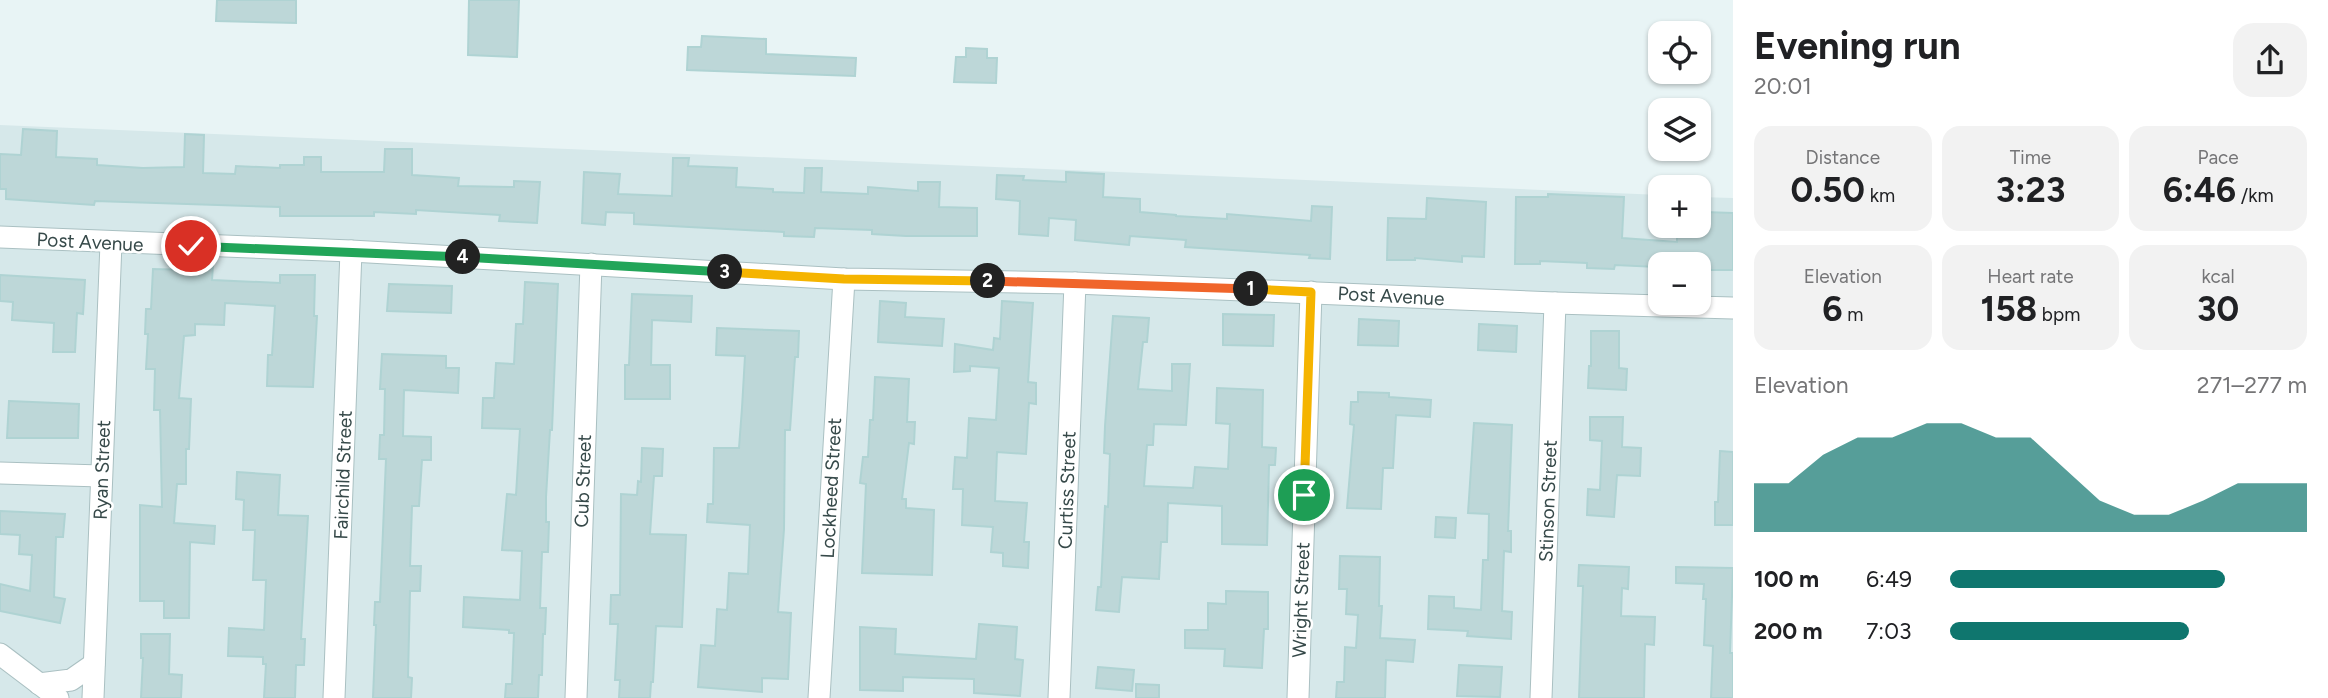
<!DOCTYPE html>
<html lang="en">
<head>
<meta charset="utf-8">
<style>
  body { margin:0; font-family:Figtree,sans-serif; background:#f2f2f2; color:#202124; height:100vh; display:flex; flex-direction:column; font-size:26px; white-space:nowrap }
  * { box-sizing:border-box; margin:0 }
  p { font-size:23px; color:#757577 }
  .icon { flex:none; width:38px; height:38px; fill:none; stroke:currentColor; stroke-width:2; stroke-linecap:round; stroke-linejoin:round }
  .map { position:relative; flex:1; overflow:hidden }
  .side { display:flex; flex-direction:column; background:#fff; width:595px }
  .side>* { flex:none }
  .buttons { position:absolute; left:1648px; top:21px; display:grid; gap:14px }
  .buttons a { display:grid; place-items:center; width:63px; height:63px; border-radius:14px; background:#fff; box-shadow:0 2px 5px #0004; font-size:35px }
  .pin { position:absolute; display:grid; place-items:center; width:60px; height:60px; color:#fff; margin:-30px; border:4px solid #fff; border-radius:50%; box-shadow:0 2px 7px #0007 }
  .km { position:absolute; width:35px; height:35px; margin:-18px; border-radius:50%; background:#222; color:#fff; font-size:19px; line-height:35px; text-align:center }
  .round { display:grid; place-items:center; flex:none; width:74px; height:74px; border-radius:21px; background:#f2f2f2 }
  .headline { display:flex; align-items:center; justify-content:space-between; height:119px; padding:0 21px }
  h1 { font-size:38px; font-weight:700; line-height:52px }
  .stats { display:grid; grid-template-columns:repeat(3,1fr); gap:10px; height:119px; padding:7px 21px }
  .stats div { display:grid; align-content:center; border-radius:18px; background:#f2f2f2; text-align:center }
  .stats b { font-size:35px; font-weight:700 }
  .stats small { font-size:19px; font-weight:400 }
  .stats p { font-size:19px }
  .chart { height:196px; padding:14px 21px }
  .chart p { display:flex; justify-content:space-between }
  .chart svg { width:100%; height:126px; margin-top:7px; fill:#0f766e; opacity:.7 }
  ul { padding:0 21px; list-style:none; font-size:23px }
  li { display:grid; grid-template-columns:112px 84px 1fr; align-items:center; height:52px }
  li i { height:18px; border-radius:9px; background:#0f766e }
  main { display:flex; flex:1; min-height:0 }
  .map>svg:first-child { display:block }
  .residential { fill:#d6e8ea; fill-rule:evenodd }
  .building { fill:#bdd7d8; stroke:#afd3d3; stroke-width:2 }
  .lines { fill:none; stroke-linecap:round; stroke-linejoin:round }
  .minor-casing { stroke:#aac0c2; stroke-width:23 }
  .minor { stroke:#fff; stroke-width:21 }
  .split-1-casing { stroke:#fff; stroke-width:14 }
  .split-2-casing { stroke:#fff; stroke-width:14 }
  .split-3-casing { stroke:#fff; stroke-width:14 }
  .split-4-casing { stroke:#fff; stroke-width:14 }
  .split-5-casing { stroke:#fff; stroke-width:14 }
  .split-1 { stroke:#f5b400; stroke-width:9 }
  .split-2 { stroke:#f0652b; stroke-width:9 }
  .split-3 { stroke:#f5b400; stroke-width:9 }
  .split-4 { stroke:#22a559; stroke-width:9 }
  .split-5 { stroke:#22a559; stroke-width:9 }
  .labels { text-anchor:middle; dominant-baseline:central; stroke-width:5; stroke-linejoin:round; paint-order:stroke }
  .street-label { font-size:19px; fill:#364949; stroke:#fff }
</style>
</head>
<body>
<main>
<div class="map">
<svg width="1733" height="698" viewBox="0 0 1733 698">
  <rect width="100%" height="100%" fill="#e8f4f5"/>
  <path class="residential" d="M0,125L1661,195V226H1699V197L1733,198V698H0ZM1661,264H1699V303H1661Z"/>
  <g class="building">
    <polygon points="217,0 296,0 296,23 216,21"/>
    <polygon points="469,0 519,0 517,57 468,55"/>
    <polygon points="702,36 766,39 766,54 856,58 855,76 687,70 688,47 701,47"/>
    <polygon points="966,48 987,49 987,58 997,58 996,83 954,82 956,57 966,57"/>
    <polygon points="23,129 57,131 56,157 97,159 97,165 143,168 184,167 185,134 204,135 203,173 235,174 236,166 280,168 280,165 304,165 304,157 321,157 321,172 384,172 385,149 412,149 412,175 459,178 458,186 514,187 514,181 540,182 537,223 499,221 500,215 466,213 416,210 416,214 374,212 374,216 280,216 280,207 95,201 94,205 6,199 6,189 0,189 0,154 21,155"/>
    <polygon points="673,158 689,158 688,166 737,168 736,187 773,189 773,192 804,193 805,168 822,168 821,192 868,194 868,187 918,191 918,182 940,182 939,207 977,208 977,236 906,236 872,234 872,230 815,228 814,237 784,236 784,232 634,224 634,213 606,212 605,225 582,223 584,172 620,174 618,194 672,196"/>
    <polygon points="1066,172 1104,174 1103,197 1140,199 1140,212 1176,215 1176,216 1227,219 1227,214 1311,221 1312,206 1332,207 1330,259 1309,258 1310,255 1185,247 1186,240 1130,236 1129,245 1075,240 1076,220 1049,218 1048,236 1019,234 1020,201 996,199 997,175 1024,176 1023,180 1066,182"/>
    <polygon points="1548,194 1624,197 1622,238 1677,242 1677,235 1705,235 1705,212 1733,213 1733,270 1705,270 1699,268 1699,264 1657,264 1657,267 1615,265 1614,269 1587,268 1587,263 1540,261 1540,264 1515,264 1516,197 1548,197"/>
    <polygon points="1427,198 1486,202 1484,257 1462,256 1462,262 1415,258 1415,260 1387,260 1388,218 1426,219"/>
    <polygon points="190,264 213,265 212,280 280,283 280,275 315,275 314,316 317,316 313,387 267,386 268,355 272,355 275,306 225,303 224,325 195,324 195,335 184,336 179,398 191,399 189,449 186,449 186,484 177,484 174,523 215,526 214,544 190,542 189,618 164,618 164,601 140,601 140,505 162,507 160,410 154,410 155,369 146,369 148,334 145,334 146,309 151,309 153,269 190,270"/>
    <polygon points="0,275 85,280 83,314 77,313 75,352 53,352 54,323 12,320 13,302 0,301"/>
    <polygon points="525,282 558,284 552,430 550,430 546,497 546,522 549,522 548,552 542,552 540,608 546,608 545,634 543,634 542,675 539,675 538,698 505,698 506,684 512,684 514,633 509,633 509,630 463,627 464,597 520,600 522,551 502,550 507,494 516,495 520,429 482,428 483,398 494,398 496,363 514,364 516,324 523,324"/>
    <polygon points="389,284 452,286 451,313 387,311"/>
    <polygon points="632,294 692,296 691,322 652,320 651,365 670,365 670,399 625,399 625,365 629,365"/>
    <polygon points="880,301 906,303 905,317 944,319 942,346 878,342"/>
    <polygon points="1002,301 1033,303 1028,382 1036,383 1036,404 1029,403 1026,454 997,452 995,501 1027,503 1024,542 1029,542 1028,568 1003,566 1003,553 991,552 993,527 962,525 963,489 953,489 955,457 967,458 969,418 996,420 999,368 970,366 970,371 954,372 955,344 993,350 994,338 1000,339"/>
    <polygon points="1223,314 1274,315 1273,346 1223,345"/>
    <polygon points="1113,316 1149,318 1147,342 1143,342 1138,389 1172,391 1172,364 1190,364 1186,425 1154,424 1153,445 1147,445 1144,486 1193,488 1195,467 1228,469 1230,424 1216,423 1217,388 1263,390 1262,447 1276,448 1275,465 1269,465 1267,545 1222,544 1222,506 1168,503 1167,542 1161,542 1159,579 1122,577 1119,612 1096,610 1098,587 1101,587 1105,506 1108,507 1110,454 1104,453 1105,426"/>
    <polygon points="1359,319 1399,321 1398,346 1358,345"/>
    <polygon points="1479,324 1517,326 1516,352 1478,350"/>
    <polygon points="717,328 799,331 798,357 795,357 790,430 785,430 784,529 778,612 791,613 788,679 762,678 762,692 698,687 701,645 715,646 717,609 727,610 729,573 748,574 750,525 707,522 708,504 713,504 714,448 739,448 742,408 745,356 716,355"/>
    <polygon points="1591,331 1619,331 1619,368 1627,369 1626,390 1588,388 1589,366 1591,366"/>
    <polygon points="382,354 446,356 446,368 459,368 458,393 404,390 403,436 431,437 431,460 422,460 419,506 412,506 410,566 421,566 420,591 410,591 408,677 412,678 411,698 373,698 376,625 374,625 375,602 380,602 386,459 379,459 380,435 384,435 385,389 380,389"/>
    <polygon points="875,377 909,379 907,422 915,422 914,444 909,443 902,499 906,499 906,508 934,510 932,575 862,573 866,484 860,483 863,457 868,457 870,420 873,420"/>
    <polygon points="1358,392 1389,393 1389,397 1431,400 1430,417 1396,415 1393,468 1383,468 1381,509 1347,508 1354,425 1350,424 1351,402 1358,402"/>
    <polygon points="9,401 79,404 78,438 7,438"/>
    <polygon points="1590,417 1623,417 1622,447 1641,448 1640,476 1617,475 1614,517 1587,515 1588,489 1600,490 1602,441 1590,440"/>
    <polygon points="1474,423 1512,425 1508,531 1511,531 1511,552 1504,551 1502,611 1512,612 1511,639 1467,636 1468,631 1428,629 1429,596 1454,597 1454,608 1481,610 1483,560 1488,560 1489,514 1468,513"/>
    <polygon points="642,448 663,449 662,476 654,476 650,534 686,535 682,627 656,626 653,682 651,682 650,698 619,698 620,680 615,680 618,624 610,624 611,595 620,595 621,494 637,495 638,481 641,482"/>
    <polygon points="1720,451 1733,452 1733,525 1715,525 1715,502 1718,502"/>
    <polygon points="237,472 280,475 278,515 308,516 301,639 305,639 304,665 296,665 295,698 264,698 266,664 263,664 263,657 228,656 229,628 264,630 266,580 253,580 255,530 243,530 244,500 236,499"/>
    <polygon points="0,511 65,514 63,537 56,537 54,597 65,599 60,623 0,611 0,584 30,591 32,555 19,554 20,535 0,534"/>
    <polygon points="1436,517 1456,518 1455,538 1435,537"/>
    <polygon points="1340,556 1380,557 1379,606 1382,606 1380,638 1415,640 1413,662 1386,660 1385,698 1336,698 1337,682 1344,682 1345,647 1356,648 1358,615 1346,614 1347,589 1339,589"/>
    <polygon points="1579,565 1629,567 1628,589 1622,588 1621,616 1655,617 1654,645 1645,644 1644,698 1579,698 1583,586 1578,586"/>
    <polygon points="1676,567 1733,568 1730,653 1733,653 1733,698 1711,698 1713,646 1704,645 1706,599 1703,599 1704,584 1676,583"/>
    <polygon points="1226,591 1268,592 1268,629 1264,629 1262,668 1224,666 1225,649 1185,648 1185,630 1208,630 1208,603 1226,604"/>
    <polygon points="979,624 1017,627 1015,659 1023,660 1020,696 974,693 974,679 933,678 903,677 903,691 860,690 860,627 896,629 895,654 976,659"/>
    <polygon points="141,634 170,634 169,674 182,675 181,698 141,698 143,658 141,658"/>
    <polygon points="1459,665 1502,667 1500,697 1457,696"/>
    <polygon points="1098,667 1134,670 1132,691 1096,688"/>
    <polygon points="1136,684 1159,685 1159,698 1136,698"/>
  </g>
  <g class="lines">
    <g class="minor-casing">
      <g id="minor">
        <polyline points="0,237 351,251 844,279 1075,283 1555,303 1733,308"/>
        <polyline points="0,473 101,476"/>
        <polyline points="0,654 58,698"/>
        <polyline points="39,684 71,680 94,664"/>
        <polyline points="93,698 111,243"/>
        <polyline points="334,698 351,251"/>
        <polyline points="576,698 591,264"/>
        <polyline points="819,698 844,279"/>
        <polyline points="1059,698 1075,283"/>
        <polyline points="1298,698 1311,292"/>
        <polyline points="1541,698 1555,303"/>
      </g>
    </g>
    <use href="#minor" class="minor"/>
  </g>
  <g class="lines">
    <g class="split-1-casing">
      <polyline id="split-1" points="1251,289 1311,292 1304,495"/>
    </g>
    <g class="split-2-casing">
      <polyline id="split-2" points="988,281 1251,289"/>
    </g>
    <g class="split-3-casing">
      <polyline id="split-3" points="725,272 844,279 988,281"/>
    </g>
    <g class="split-4-casing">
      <polyline id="split-4" points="463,257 725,272"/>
    </g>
    <g class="split-5-casing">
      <polyline id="split-5" points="191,246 463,257"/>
    </g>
    <use href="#split-1" class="split-1"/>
    <use href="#split-2" class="split-2"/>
    <use href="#split-3" class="split-3"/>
    <use href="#split-4" class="split-4"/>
    <use href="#split-5" class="split-5"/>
  </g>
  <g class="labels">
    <g class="street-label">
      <text transform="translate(90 242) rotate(3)">Post Avenue</text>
      <text transform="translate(1391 296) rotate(3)">Post Avenue</text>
      <text transform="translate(102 470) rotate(-88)">Ryan Street</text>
      <text transform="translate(343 475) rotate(-88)">Fairchild Street</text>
      <text transform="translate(583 481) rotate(-88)">Cub Street</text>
      <text transform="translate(831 488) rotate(-87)">Lockheed Street</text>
      <text transform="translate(1067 490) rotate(-88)">Curtiss Street</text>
      <text transform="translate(1548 501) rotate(-88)">Stinson Street</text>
      <text transform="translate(1301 600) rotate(-88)">Wright Street</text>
    </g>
  </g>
</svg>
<div class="buttons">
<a><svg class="icon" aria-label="locate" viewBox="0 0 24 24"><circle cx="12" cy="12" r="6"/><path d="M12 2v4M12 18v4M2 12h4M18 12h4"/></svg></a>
<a><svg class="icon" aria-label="layers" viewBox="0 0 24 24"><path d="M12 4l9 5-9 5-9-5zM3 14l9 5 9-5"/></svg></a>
<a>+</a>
<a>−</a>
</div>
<div class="pin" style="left:1304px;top:495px;background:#1e9e55"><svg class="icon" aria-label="arrive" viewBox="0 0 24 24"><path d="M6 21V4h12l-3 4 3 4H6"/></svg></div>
<div class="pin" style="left:191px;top:246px;background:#d93025"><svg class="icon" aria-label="check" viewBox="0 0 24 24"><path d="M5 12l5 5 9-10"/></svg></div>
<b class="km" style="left:1251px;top:289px">1</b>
<b class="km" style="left:988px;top:281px">2</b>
<b class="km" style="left:725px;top:272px">3</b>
<b class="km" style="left:463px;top:257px">4</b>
</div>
<section class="side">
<div class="headline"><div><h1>Evening run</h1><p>20:01</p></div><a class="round"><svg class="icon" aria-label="share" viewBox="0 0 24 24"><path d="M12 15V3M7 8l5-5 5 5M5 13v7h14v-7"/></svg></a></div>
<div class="stats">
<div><p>Distance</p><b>0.50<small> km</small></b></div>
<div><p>Time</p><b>3:23</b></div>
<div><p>Pace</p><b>6:46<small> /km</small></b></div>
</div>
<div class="stats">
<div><p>Elevation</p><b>6<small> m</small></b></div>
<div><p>Heart rate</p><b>158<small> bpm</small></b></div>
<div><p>kcal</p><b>30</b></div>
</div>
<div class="chart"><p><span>Elevation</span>271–277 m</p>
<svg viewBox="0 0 160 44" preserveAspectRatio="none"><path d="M0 44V27L10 27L20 17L30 11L40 11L50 6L60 6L70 11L80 11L90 22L100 33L110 38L120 38L130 33L140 27L150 27L160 27V44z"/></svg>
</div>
<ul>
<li><b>100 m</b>6:49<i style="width:77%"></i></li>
<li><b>200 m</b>7:03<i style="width:67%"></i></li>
</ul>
</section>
</main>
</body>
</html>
